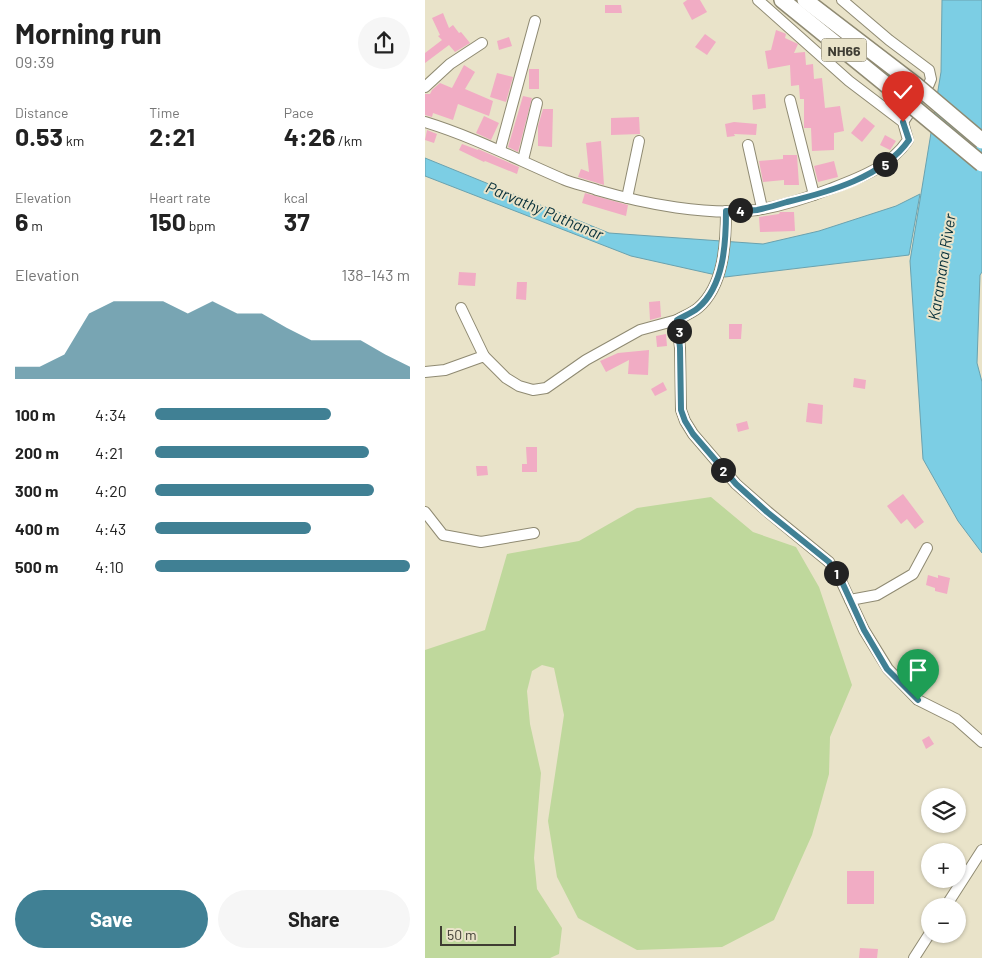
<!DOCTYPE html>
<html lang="en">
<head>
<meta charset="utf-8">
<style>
  body { margin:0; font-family:Barlow,sans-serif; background:#f6f6f6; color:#222; height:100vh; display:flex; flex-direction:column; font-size:19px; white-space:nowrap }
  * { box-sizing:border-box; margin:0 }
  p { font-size:16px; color:#767676 }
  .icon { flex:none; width:28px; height:28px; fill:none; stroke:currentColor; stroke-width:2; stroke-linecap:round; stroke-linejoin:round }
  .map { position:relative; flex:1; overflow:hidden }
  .details { display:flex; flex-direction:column; background:#fff; width:425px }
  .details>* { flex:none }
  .fabs { position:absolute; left:496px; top:788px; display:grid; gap:10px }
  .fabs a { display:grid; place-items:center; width:45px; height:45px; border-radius:50%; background:#fff; box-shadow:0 1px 4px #0004; font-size:25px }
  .scale { position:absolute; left:15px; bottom:12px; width:76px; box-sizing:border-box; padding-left:5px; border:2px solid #3f3d33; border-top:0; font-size:14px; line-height:18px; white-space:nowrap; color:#3f3d33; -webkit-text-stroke:4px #e9e3c9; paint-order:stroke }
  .pin { position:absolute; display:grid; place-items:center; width:42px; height:42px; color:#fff; margin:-51px -21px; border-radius:50% 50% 50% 0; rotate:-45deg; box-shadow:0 0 5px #0007 }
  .pin .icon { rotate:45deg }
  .km { position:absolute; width:25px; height:25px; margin:-12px; border-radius:50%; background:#222; color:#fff; font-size:14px; line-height:25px; text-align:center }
  .round { display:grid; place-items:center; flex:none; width:52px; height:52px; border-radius:26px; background:#f6f6f6 }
  .head { display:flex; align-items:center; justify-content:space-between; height:85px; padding:0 15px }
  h1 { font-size:28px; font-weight:700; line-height:38px }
  .stats { display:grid; grid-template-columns:repeat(3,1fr); gap:8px; height:85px; padding:5px 15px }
  .stats div { display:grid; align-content:center }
  .stats b { font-size:25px; font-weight:700 }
  .stats small { font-size:14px; font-weight:400 }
  .stats p { font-size:14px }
  .chart { height:140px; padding:10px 15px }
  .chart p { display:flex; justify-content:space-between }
  .chart svg { width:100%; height:90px; margin-top:5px; fill:#408094; opacity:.7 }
  .primary-button { display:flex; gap:10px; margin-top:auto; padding:10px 15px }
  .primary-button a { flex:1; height:58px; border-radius:30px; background:#408094; color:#fff; font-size:20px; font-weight:700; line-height:58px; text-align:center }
  .primary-button a+a { background:#f6f6f6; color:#222 }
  ul { padding:0 15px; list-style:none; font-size:16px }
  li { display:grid; grid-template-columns:80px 60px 1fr; align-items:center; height:38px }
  li i { height:12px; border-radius:6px; background:#408094 }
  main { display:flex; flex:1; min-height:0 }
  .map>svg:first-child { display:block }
  .green { fill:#bfd89c }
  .water { fill:#7ccee4; stroke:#6aa2af }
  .building { fill:#f1acc4 }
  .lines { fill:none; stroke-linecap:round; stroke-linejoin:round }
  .minor-casing { stroke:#8f8a72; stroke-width:12 }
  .highway-casing { stroke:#8f8a72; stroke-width:18 }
  .minor { stroke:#fff; stroke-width:10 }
  .highway { stroke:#fff; stroke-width:15 }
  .highway-bridge-casing { stroke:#8f8a72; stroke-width:18; stroke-linecap:butt }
  .highway-bridge { stroke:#fff; stroke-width:15 }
  .route-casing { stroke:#fff; stroke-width:10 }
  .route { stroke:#408094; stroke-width:6 }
  .labels { text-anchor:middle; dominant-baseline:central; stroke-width:4; stroke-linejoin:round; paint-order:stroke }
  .shield { fill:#e9e3c9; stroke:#726f60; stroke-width:1 }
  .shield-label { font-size:14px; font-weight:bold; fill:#3f3d33 }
  .water-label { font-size:16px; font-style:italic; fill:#07303a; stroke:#e9e3c9 }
</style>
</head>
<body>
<main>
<section class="details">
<div class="head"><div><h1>Morning run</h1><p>09:39</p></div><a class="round"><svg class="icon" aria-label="share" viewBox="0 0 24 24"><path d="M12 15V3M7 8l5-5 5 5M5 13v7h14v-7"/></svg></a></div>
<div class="stats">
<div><p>Distance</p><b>0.53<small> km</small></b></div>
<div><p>Time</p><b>2:21</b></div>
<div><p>Pace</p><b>4:26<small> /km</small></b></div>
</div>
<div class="stats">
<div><p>Elevation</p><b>6<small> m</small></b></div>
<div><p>Heart rate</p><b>150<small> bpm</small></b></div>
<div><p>kcal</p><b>37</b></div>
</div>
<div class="chart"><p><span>Elevation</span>138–143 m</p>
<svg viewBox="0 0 160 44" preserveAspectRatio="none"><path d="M0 44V38L10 38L20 32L30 12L40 6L50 6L60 6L70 12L80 6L90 12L100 12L110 19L120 25L130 25L140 25L150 32L160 38V44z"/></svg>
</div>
<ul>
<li><b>100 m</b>4:34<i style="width:69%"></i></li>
<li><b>200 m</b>4:21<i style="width:84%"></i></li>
<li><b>300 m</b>4:20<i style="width:86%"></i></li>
<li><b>400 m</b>4:43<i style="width:61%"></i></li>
<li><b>500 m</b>4:10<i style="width:100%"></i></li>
</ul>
<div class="primary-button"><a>Save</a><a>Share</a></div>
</section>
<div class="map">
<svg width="557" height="958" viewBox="0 0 557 958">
  <rect width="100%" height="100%" fill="#e9e3c9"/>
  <polygon class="green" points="286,497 328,532 371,547 394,587 427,685 405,737 404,774 387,835 349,920 297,947 212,950 153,918 132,877 123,821 139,715 129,668 117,665 107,671 102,691 105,724 116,773 109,858 112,889 137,928 134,954 125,958 0,958 0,650 60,630 82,554 154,541 212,508"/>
  <g class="water">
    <polygon points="517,0 557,0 557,272 555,275 552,363 557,382 557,553 533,521 498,459 485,261 516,72"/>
    <polygon points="0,158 184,233 338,244 394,231 471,206 495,194 484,255 300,277 206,256 0,176"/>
  </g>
  <g class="building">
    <polygon points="262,0 275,0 282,12 267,20 258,3"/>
    <polygon points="180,5 196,5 197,13 180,13"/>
    <polygon points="18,13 24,28 28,25 34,33 36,32 45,43 30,52 24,45 0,63 0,53 17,40 13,36 15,35 7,18"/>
    <polygon points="351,30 359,33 361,34 360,38 373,44 369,53 380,52 381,65 388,64 389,79 397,78 400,108 415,106 419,131 409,133 409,150 387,151 386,128 379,128 379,99 375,99 374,85 366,86 365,65 343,69 340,51 346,50"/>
    <polygon points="280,34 291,42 282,55 270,47"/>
    <polygon points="84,37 87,46 74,50 72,41"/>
    <polygon points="39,65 50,72 40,89 68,101 64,116 33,104 28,120 8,113 7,117 0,115 0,94 5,94 7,90 15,83 27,88"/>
    <rect x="104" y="69" width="10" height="20"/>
    <polygon points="72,73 88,77 81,102 65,97"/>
    <polygon points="340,94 341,108 328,110 327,95"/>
    <polygon points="98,96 107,98 93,152 83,147"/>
    <polygon points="118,109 128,109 127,147 113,146 113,126"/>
    <polygon points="59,116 74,123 66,140 51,133"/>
    <polygon points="214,117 215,134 186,135 186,118"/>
    <polygon points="439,117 450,126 437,142 426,133"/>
    <polygon points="309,122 332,124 331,135 309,134 310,136 302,137 300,124"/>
    <polygon points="2,130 12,134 9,143 0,140"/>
    <polygon points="460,135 471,141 465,150 455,145"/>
    <polygon points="176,141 179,185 153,177 156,169 164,172 161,143"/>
    <polygon points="37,144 53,150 53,149 94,167 92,174 60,161 59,162 34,150"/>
    <polygon points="358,155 372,155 374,185 359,185 359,180 338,182 334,161 358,159"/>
    <polygon points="409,161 413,177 393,182 389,166"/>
    <polygon points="160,193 203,205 201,216 157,203"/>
    <polygon points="355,212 369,212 370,231 335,232 334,217 354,214"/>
    <polygon points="34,272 51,273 50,286 33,285"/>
    <polygon points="92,282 102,282 101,300 91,299"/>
    <polygon points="235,301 236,317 225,320 224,302"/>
    <polygon points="304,324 317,324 316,339 304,339"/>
    <polygon points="241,334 242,346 232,347 231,336"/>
    <polygon points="224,350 223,375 203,374 204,360 181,372 175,361 193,353"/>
    <polygon points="429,378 441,380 440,389 428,387"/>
    <polygon points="238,382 242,390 230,396 226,389"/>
    <polygon points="383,403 398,405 397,424 381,422"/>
    <polygon points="322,421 324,429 313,432 311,424"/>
    <polygon points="101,447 112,447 112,472 97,472 97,464 102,464"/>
    <polygon points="51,466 62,466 63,475 52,476"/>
    <polygon points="478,494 499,522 490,529 482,519 476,524 462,506"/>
    <polygon points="503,575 513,578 513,575 525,578 522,594 510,591 510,588 501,585"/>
    <polygon points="504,736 509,744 501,749 497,740"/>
    <rect x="422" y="871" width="27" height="33"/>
    <polygon points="435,948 453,949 452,958 434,958"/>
  </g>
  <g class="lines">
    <g class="minor-casing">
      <g id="minor">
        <polyline points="417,0 464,40 504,70 506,79 504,84 478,122"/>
        <polyline points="0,87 25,64 57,43"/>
        <polyline points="365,100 389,195"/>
        <path d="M0,122C49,137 93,160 140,180C150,184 161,186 172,190C220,204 282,216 332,210C356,206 382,198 405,189C434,178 465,167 483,140L478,122L424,81L333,0"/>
        <polyline points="323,145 337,208"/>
        <polyline points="75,150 110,21"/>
        <polyline points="98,160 112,103"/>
        <polyline points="202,198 214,141"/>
        <path d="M301,211C301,243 299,286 273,308C267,313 259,316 252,320L255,348L256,410L260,421L268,434L311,484L343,512L404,562L417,583L439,630L463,669L493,700L531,719L557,742"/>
        <polyline points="36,308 59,356"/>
        <polyline points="0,372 20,370 59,356 81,378 94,386 108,390 121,388 161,360 215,330 252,320"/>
        <polyline points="0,512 18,535 56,542 109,533"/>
        <polyline points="425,600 452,595 488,574 502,548"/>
        <polyline points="521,906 557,850"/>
        <polyline points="489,958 505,933"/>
      </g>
    </g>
    <g class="highway-casing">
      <g id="highway">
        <polyline points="357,0 480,100"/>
        <polyline points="380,0 492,86"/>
      </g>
    </g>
    <use href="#minor" class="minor"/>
    <use href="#highway" class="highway"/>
    <g class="highway-bridge-casing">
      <g id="highway-bridge">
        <polyline points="492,86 557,141"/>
        <polyline points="480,100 557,164"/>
      </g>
    </g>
    <use href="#highway-bridge" class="highway-bridge"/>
  </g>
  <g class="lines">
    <g class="route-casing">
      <path id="route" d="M478,122L484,140C458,177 404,192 362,202C352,205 342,208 332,210C322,211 311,211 301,211C301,243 299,286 273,308C267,313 259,316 252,320L255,348L256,410L260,421L268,434L311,484L342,512L404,562L417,582L439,630L462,669L493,700"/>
    </g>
    <use href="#route" class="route"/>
  </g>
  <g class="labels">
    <rect class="shield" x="396.5" y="38.5" width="45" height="23" rx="4"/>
    <g class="shield-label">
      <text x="419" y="50">NH66</text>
    </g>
    <g class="water-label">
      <text transform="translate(120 210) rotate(23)">Parvathy Puthanar</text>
      <text transform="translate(516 267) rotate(-81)">Karamana River</text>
    </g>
  </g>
</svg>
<div class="fabs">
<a><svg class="icon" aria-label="layers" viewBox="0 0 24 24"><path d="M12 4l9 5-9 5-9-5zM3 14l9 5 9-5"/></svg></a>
<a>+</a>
<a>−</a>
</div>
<div class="scale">50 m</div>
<div class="pin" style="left:493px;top:700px;background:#1e9e55"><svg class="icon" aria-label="arrive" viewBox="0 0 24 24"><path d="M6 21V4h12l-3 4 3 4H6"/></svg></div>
<div class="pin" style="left:478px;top:122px;background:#d93025"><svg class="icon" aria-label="check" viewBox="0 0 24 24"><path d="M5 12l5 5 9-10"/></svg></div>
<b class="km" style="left:411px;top:573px">1</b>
<b class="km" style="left:298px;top:470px">2</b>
<b class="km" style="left:254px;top:331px">3</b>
<b class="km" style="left:315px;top:210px">4</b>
<b class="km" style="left:460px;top:164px">5</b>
</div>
</main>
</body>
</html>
